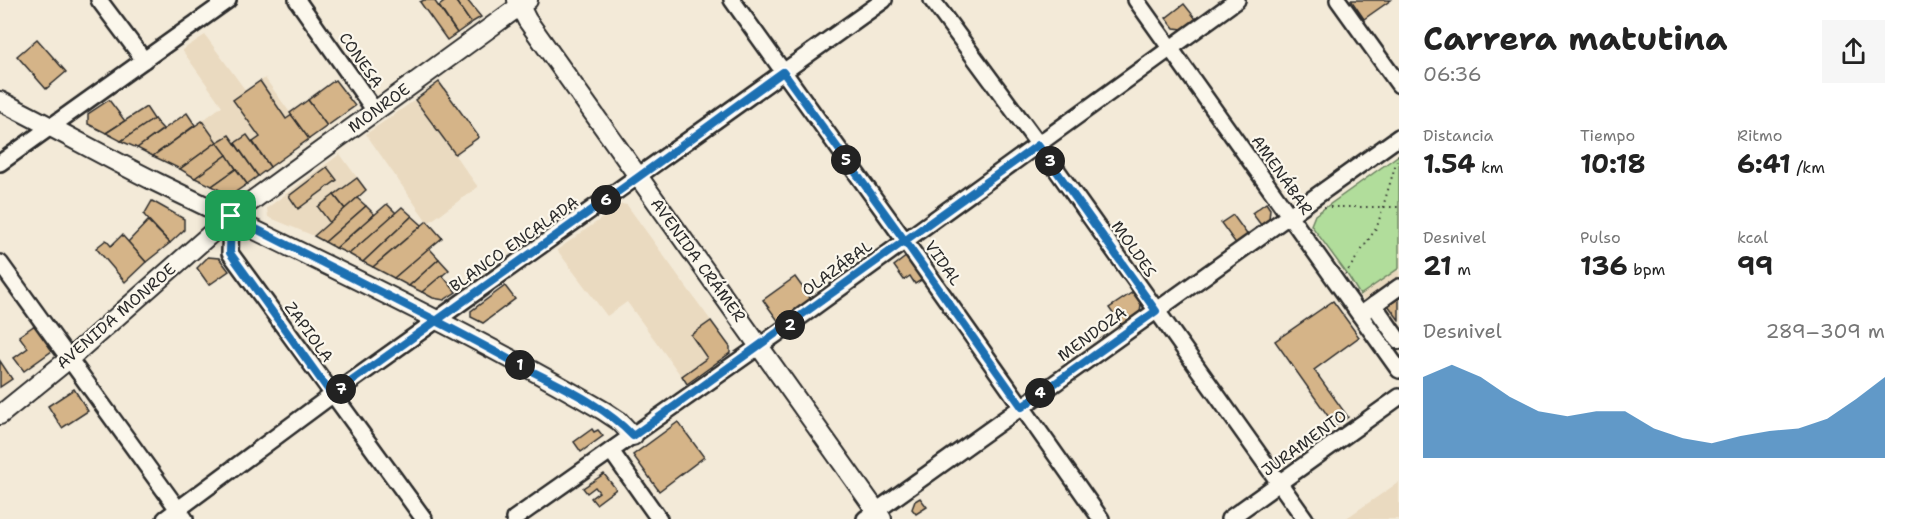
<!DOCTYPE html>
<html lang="es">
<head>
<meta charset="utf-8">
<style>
  body { margin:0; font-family:"Shantell Sans",sans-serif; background:#f6f6f6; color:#222; height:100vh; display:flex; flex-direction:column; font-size:22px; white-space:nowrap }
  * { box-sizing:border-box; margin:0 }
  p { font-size:20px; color:#767676 }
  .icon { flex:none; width:33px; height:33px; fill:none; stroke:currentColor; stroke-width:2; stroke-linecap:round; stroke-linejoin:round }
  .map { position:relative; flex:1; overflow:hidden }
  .panel { display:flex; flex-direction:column; background:#fff; width:510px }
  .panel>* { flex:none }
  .pin { position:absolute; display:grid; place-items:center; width:51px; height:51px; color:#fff; margin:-26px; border-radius:12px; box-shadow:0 3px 9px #0006 }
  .km { position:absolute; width:30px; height:30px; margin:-15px; border-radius:50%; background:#222; color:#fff; font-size:16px; line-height:30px; text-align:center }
  .round { display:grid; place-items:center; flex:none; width:63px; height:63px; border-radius:0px; background:#f6f6f6 }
  .overview { display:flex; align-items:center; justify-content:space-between; height:102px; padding:0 24px }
  h1 { font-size:33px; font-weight:700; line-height:45px }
  .figures { display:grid; grid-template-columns:repeat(3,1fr); gap:9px; height:102px; padding:6px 24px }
  .figures div { display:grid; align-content:center }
  .figures b { font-size:26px; font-weight:700 }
  .figures small { font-size:16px; font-weight:400 }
  .figures p { font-size:16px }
  .chart { height:168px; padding:12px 24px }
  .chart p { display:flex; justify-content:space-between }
  .chart svg { width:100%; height:108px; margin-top:6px; fill:#1f6fb2; opacity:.7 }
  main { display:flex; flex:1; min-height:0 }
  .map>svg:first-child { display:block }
  .built { fill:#eadac0 }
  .green { fill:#b1dd9b; stroke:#6e8463; stroke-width:1.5 }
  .building { fill:#d5b488; stroke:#2b2b2b; stroke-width:1.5 }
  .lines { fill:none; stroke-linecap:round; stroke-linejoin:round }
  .minor-casing { stroke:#2b2b2b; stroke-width:20 }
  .major-casing { stroke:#2b2b2b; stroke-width:22 }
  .path { stroke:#2b2b2b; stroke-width:2; stroke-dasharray:1.5 4.5; stroke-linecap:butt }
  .minor { stroke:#fbf7ec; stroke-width:15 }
  .major { stroke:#fbf7ec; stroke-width:18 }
  .route-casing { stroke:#fff; stroke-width:12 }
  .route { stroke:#1f6fb2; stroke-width:8 }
  .labels { text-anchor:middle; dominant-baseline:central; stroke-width:4.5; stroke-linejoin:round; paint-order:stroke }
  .street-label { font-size:16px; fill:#2b2b2b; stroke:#fbf7ec }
</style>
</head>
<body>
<main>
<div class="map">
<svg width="1399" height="519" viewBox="0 0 1399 519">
  <rect width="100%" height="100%" fill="#f3ead8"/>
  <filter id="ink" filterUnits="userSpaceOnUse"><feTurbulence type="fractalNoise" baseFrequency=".0167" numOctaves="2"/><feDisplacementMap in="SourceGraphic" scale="12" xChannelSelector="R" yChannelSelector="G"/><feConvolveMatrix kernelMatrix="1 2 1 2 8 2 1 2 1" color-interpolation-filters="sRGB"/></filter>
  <g filter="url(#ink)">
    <g class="built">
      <polygon points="205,35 246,91 265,78 309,139 270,167 247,135 235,143 217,142 202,121 222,106 182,50"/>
      <polygon points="415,100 478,187 428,223 366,134"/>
      <polygon points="340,154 366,190 314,236 268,217 267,208"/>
      <polygon points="622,204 627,205 730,347 730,353 687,384 627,302 607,316 557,250"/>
      <polygon points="1399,268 1399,349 1360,295"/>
      <polygon points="1399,482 1399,519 1345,519"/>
    </g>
    <polygon class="green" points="1399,155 1399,268 1360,295 1347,274 1311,225 1315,215"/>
    <g class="building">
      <polygon points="424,0 434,0 457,33 447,40 420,2"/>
      <polygon points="447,0 455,0 471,23 457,33 439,6"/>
      <polygon points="455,0 467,0 481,17 471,23"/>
      <polygon points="1351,0 1391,0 1364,19"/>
      <polygon points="1184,4 1196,19 1183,29 1174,28 1166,18"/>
      <polygon points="37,39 66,72 46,89 17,56"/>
      <polygon points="335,80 355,106 327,126 308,100"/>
      <polygon points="260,81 286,119 292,115 309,139 270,167 253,142 260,137 233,100"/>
      <polygon points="439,82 479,137 455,154 415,100"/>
      <polygon points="109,100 125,121 106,133 88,124 88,114"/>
      <polygon points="308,100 327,126 309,139 290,113"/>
      <polygon points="146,107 154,119 121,141 106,133"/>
      <polygon points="187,113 195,125 153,156 137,148"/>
      <polygon points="154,119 163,129 137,148 121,141"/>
      <polygon points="202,121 217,142 180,169 153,156"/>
      <polygon points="229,135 258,176 247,184 217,142"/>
      <polygon points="247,135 270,167 258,176 235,143"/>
      <polygon points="217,142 227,155 195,178 180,169"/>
      <polygon points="227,155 236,169 212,186 195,178"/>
      <polygon points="327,167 337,180 298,209 289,196"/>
      <polygon points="236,169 247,184 234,193 227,194 212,186"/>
      <polygon points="357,178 366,190 345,209 334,195"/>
      <polygon points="334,195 345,209 330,223 318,207"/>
      <polygon points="357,198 366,206 325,242 314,236"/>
      <polygon points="152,201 184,219 184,230 170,243 144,215"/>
      <polygon points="1266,203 1270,209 1269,219 1261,225 1252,213"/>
      <polygon points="387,204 396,213 349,254 336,248"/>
      <polygon points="366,206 374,214 336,248 325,242"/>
      <polygon points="402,207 412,216 363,262 349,254"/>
      <polygon points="1233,215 1249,237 1237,245 1221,223"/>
      <polygon points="412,216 422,225 373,267 363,262"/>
      <polygon points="148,221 170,243 146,262 128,242"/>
      <polygon points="427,221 442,238 394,278 373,267"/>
      <polygon points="122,235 146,262 125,282 96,248 106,240 111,246"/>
      <polygon points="429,248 439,259 409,286 394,278"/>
      <polygon points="907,256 923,279 915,284 910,276 904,280 894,266"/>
      <polygon points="208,257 219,258 229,271 209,285 197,268"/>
      <polygon points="439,259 449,270 422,292 409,286"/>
      <polygon points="442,275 456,292 444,300 433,298 422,292"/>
      <polygon points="795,277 811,299 779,322 763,300"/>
      <polygon points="505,286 515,299 483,323 471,317 471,311"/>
      <polygon points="1133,292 1141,304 1140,314 1122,326 1109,308"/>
      <polygon points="1399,298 1399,320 1388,305"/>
      <polygon points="1333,301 1359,337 1314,370 1348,417 1335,426 1275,341"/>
      <polygon points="711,321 730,347 730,353 687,384 682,376 707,358 691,335"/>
      <polygon points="38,323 56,348 24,371 14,358 28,348 19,336"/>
      <polygon points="0,361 12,379 0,387"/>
      <polygon points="74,389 88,411 62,428 48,406"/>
      <polygon points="678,422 704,457 659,491 633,455"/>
      <polygon points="592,429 594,432 598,430 603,436 581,452 574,442"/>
      <polygon points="604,474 616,489 596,504 591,498 599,492 595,487 587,493 583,488"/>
      <polygon points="920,498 927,507 916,514 912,509 915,501"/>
    </g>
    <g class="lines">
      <g class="minor-casing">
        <g id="minor">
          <polyline points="99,0 144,60"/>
          <polyline points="297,0 375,111"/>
          <polyline points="732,0 905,241 1101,519"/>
          <polyline points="932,0 1039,145 1305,519"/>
          <polyline points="1136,0 1399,370"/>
          <polyline points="1338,0 1399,85"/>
          <polyline points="0,163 228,0"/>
          <polyline points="231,216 230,253 424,519"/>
          <polyline points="0,263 185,519"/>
          <polyline points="1374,305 1399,341"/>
          <polyline points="1360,315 1399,287"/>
          <polyline points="611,451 659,519"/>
          <polyline points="165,519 332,395 884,0"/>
          <polyline points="514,519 785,328 1237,0"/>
          <polyline points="865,519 1399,137"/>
          <polyline points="1229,519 1399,397"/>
        </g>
      </g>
      <g class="major-casing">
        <g id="major">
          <polyline points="517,0 527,20 882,519"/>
          <path d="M0,101C53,127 105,157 158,183C308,256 460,327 604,411L619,421L633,436"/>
          <polyline points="0,415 69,359 231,216 528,0"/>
        </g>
      </g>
      <g class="path">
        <polyline points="1324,207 1399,207"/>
        <polyline points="1345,275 1377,227 1399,153"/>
      </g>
      <use href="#minor" class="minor"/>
      <use href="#major" class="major"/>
    </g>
  </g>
  <g class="lines" filter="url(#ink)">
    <g class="route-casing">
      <path id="route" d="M231,216C325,265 421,311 514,362C555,384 601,402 633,436C769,339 904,242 1038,145L1156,311L1022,407L905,241L783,72C720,117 659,163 596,207C508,270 420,332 332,395L230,253L231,216"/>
    </g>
    <use href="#route" class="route"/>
  </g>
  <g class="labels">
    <g class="street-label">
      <text transform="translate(361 60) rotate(55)">CONESA</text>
      <text transform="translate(379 108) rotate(-36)">MONROE</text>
      <text transform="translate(1282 175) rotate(55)">AMENÁBAR</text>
      <text transform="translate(514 244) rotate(-35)">BLANCO ENCALADA</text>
      <text transform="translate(1134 249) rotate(55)">MOLDES</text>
      <text transform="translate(698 260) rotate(54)">AVENIDA CRÁMER</text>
      <text transform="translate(943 263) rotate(55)">VIDAL</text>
      <text transform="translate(837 268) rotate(-36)">OLAZÁBAL</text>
      <text transform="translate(116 316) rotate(-41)">AVENIDA MONROE</text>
      <text transform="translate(309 332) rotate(54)">ZAPIOLA</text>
      <text transform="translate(1092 334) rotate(-36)">MENDOZA</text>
      <text transform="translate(1304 443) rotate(-36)">JURAMENTO</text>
    </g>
  </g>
</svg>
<div class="pin" style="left:231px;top:216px;background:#1e9e55"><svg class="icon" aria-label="arrive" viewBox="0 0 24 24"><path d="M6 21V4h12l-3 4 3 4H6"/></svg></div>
<b class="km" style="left:520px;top:365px">1</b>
<b class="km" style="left:790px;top:325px">2</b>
<b class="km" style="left:1050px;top:161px">3</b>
<b class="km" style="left:1040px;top:393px">4</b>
<b class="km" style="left:846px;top:160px">5</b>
<b class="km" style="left:606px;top:200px">6</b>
<b class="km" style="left:341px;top:389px">7</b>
</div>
<section class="panel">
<div class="overview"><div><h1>Carrera matutina</h1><p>06:36</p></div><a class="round"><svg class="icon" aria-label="share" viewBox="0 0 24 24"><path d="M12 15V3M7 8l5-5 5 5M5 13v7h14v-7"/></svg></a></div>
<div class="figures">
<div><p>Distancia</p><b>1.54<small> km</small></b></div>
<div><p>Tiempo</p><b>10:18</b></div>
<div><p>Ritmo</p><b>6:41<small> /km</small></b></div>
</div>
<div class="figures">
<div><p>Desnivel</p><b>21<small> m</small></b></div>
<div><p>Pulso</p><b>136<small> bpm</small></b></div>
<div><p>kcal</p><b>99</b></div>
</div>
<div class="chart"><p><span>Desnivel</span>289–309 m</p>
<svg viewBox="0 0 160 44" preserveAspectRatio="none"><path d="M0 44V11L10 6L20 11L30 19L40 25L50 27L60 25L70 25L80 32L90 36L100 38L110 35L120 33L130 32L140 28L150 20L160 11V44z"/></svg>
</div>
</section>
</main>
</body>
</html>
